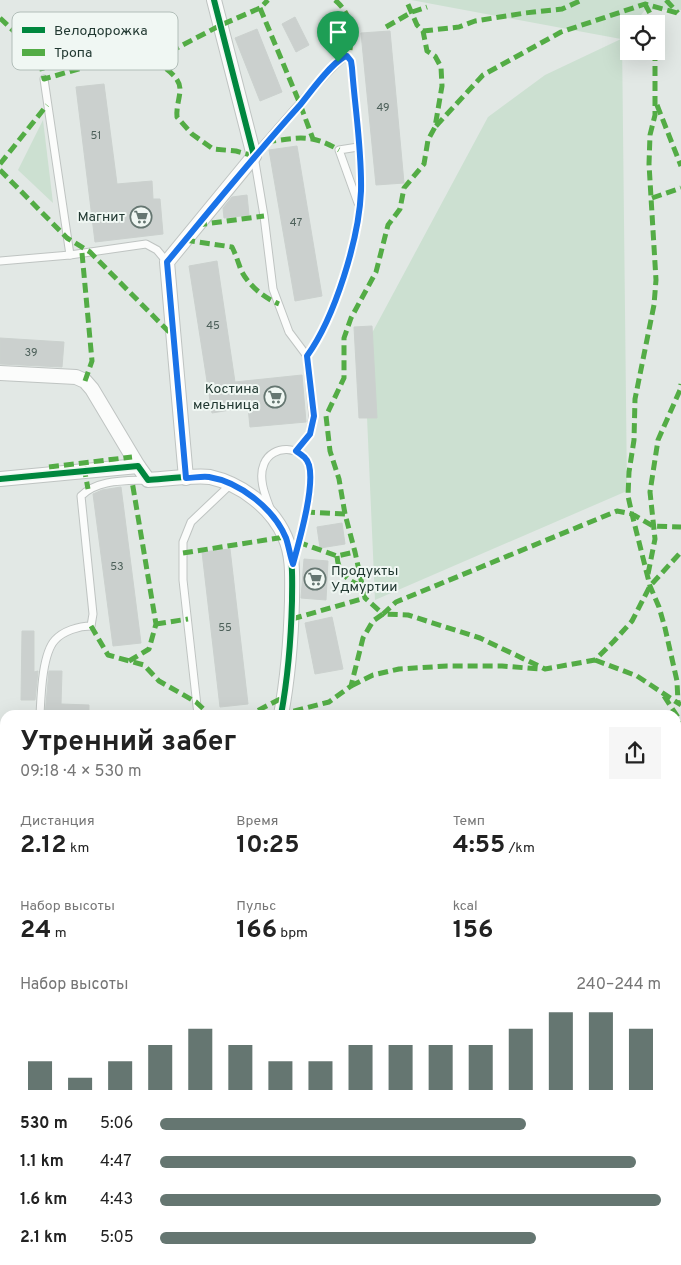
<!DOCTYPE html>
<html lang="ru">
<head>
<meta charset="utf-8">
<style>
  body { margin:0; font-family:Overpass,sans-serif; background:#f6f6f6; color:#222; height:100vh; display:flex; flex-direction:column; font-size:19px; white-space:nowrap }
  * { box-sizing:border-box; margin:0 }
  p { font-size:16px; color:#767676 }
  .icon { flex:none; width:28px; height:28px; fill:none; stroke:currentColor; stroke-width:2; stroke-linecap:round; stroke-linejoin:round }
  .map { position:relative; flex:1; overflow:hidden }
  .sheet { position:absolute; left:0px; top:710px; width:681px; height:555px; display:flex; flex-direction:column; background:#fff; border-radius:15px 15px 0 0; box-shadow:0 5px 20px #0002 }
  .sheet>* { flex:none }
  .fabs { position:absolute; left:620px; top:15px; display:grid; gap:10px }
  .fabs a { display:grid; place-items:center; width:45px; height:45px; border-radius:0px; background:#fff; box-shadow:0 5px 20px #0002; font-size:25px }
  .pin { position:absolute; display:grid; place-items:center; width:42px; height:42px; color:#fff; margin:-51px -21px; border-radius:50% 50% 50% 0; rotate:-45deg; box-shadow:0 0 5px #0007 }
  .pin .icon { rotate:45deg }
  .round { display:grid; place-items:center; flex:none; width:52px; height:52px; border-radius:0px; background:#f6f6f6 }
  .headline { display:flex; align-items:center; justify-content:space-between; height:85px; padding:0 20px }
  h1 { font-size:28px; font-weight:700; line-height:38px }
  .figures { display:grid; grid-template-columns:repeat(3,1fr); gap:8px; height:85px; padding:5px 20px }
  .figures div { display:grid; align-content:center }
  .figures b { font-size:25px; font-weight:700 }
  .figures small { font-size:14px; font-weight:400 }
  .figures p { font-size:14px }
  .chart { height:140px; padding:10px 20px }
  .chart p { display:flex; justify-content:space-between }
  .chart svg { width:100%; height:90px; margin-top:5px; stroke:#657671; stroke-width:6 }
  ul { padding:0 20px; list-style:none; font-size:16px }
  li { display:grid; grid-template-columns:80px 60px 1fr; align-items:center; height:38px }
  li i { height:12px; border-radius:6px; background:#657671 }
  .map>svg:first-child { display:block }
  .green { fill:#cce0d1 }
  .building { fill:#cbd0ce; stroke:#cbd1ce }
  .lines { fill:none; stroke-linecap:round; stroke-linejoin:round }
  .service-casing { stroke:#bfc4c2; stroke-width:9 }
  .minor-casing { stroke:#bfc4c2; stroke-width:16 }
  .tertiary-casing { stroke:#bfc4c2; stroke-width:19 }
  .service { stroke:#fbfcfb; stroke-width:7 }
  .minor { stroke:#fbfcfb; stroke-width:14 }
  .tertiary { stroke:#fbfcfb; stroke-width:18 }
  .quiet { stroke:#53ac45; stroke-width:5; stroke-dasharray:10 5; stroke-linecap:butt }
  .cycleway-casing { stroke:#f0f7f3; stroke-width:9 }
  .cycleway { stroke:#00873e; stroke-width:6 }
  .route-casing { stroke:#fff; stroke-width:10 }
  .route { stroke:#1a73e8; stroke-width:6 }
  .labels { text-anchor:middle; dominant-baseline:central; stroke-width:4; stroke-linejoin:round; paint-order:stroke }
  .number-label { font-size:11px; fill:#4d605a }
  .poi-label { font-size:14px; fill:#223932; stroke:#f0f7f3; text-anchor:end }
  .key { fill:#f0f7f3; stroke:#b2beb9; stroke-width:1 }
  .key-label { font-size:14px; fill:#223932 }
</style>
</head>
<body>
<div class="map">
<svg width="681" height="1265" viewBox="0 0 681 1265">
  <rect width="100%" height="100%" fill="#e2e8e5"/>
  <g class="green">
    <polygon points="411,0 681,0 681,10 645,10 634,24 629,24 629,30 622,39 627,491 375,600 364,348 488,117 545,75 621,39"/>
    <polygon points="43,120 53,203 18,170"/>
    <polygon points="676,1127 681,1137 681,1222 676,1225"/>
    <polygon points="445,1260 631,1260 624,1265 447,1265"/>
  </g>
  <g class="building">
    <polygon points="295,17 309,45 296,52 282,24"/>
    <polygon points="257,29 282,92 260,101 235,38"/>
    <polygon points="390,31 404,183 376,185 361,33"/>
    <polygon points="104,84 117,184 152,181 153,199 160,199 163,234 95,242 76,87"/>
    <polygon points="297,146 322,296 295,301 269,150"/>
    <polygon points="247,195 249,215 224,218 223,208 232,197"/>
    <polygon points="217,261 235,382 302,375 306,422 250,427 248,407 212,413 189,266"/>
    <polygon points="372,326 377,418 359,418 354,327"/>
    <polygon points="0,338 64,342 62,367 0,364"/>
    <polygon points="121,487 141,643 113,646 93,494 102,490"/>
    <polygon points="342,523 345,544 320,548 317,527"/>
    <polygon points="230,549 248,704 220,707 202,552"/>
    <polygon points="304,559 328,561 326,600 301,598"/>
    <polygon points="332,617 343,669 315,674 305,623"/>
    <polygon points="22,631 34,631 34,672 38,671 35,700 21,700"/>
    <polygon points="49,671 62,671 61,704 89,705 89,715 45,715"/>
  </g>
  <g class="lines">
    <g class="service-casing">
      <g id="service">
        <polyline points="44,79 70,255 146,244 157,250 167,262"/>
        <polyline points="358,203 339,150 358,147"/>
        <polyline points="0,261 70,255"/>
        <path d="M296,451L310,434L313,416L307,356L289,332L273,289L264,216L254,156C267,141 336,59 347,56L351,61L352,68C355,108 362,151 361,191C359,239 335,317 307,356"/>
        <path d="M270,508C265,495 258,478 264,464C272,444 302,445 309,465C316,486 300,536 294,559"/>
        <path d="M40,715C41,696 42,654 55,640C63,631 79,626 91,626L93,614L81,496C98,479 125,481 148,480"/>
        <polyline points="198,715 183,580 183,542 191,522 231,484"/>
      </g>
    </g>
    <g class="minor-casing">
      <g id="minor">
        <polyline points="0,373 76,377 85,381 92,389 138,466"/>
        <polyline points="186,478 167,262 254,156 214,0"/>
        <path d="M0,479L138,466L148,480C164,479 195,475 210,477C241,484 272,507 285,537C294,557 292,579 292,601C291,640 288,677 281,715"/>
        <polyline points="0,934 5,931"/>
      </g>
    </g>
    <g class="tertiary-casing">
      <polyline id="tertiary" points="0,760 5,760"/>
    </g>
    <use href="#service" class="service"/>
    <use href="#minor" class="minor"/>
    <use href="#tertiary" class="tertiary"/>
    <g class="quiet">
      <path d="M335,0C354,16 352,35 349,58"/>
      <polyline points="666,0 678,13"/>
      <polyline points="645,4 653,19 653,24"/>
      <polyline points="260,8 300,104 313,139"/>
      <polyline points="0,18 39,55 44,79 127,55 154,60 221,25 260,8 268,0"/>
      <polyline points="386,27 412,12 427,7"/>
      <polyline points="423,31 459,27 475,21 525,13 562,9 582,0"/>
      <polyline points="655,51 655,115 650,135 649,164 656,280 654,305 635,399 634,440 629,472 628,496 632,514 653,526 681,527"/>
      <path d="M154,60C163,67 180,76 180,89C180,98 176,107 177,117L192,134L213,149L236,151L254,156"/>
      <polyline points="657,105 681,166"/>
      <polyline points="436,126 483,75 561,32 645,4 681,14"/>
      <path d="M266,142C297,138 310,133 339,150"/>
      <polyline points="0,164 47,105"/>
      <polyline points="0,170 67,238 90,252 173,336"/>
      <polyline points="652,198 681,188"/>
      <polyline points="197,225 264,216"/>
      <path d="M185,240L232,247C236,255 238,262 241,270C248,285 264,298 279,304"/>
      <polyline points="82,253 92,361 85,381"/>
      <polyline points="49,467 132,457"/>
      <polyline points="84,467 88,489"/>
      <polyline points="305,512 345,514 355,552 365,598 383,614 396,602 617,511 632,514 650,586 659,607 665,628 677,681 678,703"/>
      <polyline points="345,514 339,479 330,451 326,416 344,378 344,338 351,318 376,272 388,225 400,209 404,188 424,164 428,140 435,127 442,86 441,67 435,56 427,51 423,31 417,25 406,0"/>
      <polyline points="298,542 337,556 355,552"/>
      <polyline points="183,553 285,537"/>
      <path d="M337,556C338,572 347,581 362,586"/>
      <polyline points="648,574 655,539 650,492 658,440 680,390 681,384"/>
      <polyline points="292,619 365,598"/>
      <polyline points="156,624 188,619"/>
      <polyline points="91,626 108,655 144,665 159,681 196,702 210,715"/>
      <polyline points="595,660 637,676 681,705"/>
      <polyline points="129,661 149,649 156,624 132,481"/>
      <polyline points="351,686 373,675 399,669 447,666 502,666 540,669"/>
      <polyline points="664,696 681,722"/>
      <polyline points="244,715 251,714 284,697"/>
      <polyline points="279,715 329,702 351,686 363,638 373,621 383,614 408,615 480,638 545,669 595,660 614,641 632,621 650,586 681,552"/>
      <polyline points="676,746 681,745"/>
      <polyline points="676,954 681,981"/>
      <polyline points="676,1224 681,1221"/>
      <polyline points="366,1260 368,1265"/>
      <polyline points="439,1260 442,1265"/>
      <polyline points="613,1265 620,1260"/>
    </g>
    <g class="cycleway-casing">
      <g id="cycleway">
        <polyline points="186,478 167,262 254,156 214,0"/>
        <path d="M0,479L138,466L148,480C164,479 195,475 210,477C241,484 272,507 285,537C294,557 292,579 292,601C291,640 288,677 281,715"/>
      </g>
    </g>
    <use href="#cycleway" class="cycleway"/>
  </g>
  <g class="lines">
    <g class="route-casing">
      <path id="route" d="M347,56L351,61L352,68C355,109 362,150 361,191C359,239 335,317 307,356L314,416L310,434L296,451C302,455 307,458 309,465C315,487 299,542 293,564C290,556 289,547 286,538C274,509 240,482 209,477C202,476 193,478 186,478L167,262C211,209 254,156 300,105C309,94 334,59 347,56Z"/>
    </g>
    <use href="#route" class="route"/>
  </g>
  <defs>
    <g id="supermarket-ring" transform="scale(1.125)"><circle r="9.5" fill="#f0f7f3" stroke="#657671" stroke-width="1.5"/><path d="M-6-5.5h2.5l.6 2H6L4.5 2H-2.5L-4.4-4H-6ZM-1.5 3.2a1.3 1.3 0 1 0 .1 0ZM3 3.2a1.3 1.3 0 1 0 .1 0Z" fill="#657671"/></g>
  </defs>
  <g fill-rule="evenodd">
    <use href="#supermarket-ring" x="141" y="217"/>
    <use href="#supermarket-ring" x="275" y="397"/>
    <use href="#supermarket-ring" x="315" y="579"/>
  </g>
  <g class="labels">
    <g class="number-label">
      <text x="383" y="108">49</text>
      <text x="96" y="136">51</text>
      <text x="296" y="223">47</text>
      <text x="213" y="326">45</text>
      <text x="31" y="353">39</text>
      <text x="117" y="567">53</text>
      <text x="225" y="628">55</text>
    </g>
    <g class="poi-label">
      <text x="125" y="217">Магнит</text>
      <text x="259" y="389">Костина<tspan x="259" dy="16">мельница</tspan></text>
      <text x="331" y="571" text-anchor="start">Продукты<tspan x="331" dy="16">Удмуртии</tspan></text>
    </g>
  </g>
  <rect x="12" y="12" width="166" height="58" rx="8" class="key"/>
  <rect x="22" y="27" width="23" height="6" fill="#00873e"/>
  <rect x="22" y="49" width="23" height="7" fill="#53ac45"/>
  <g class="key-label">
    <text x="54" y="35">Велодорожка</text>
    <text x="54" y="57">Тропа</text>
  </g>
</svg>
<div class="fabs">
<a><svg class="icon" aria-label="locate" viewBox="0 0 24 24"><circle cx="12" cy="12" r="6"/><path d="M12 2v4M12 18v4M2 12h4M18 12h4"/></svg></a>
</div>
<div class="pin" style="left:338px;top:62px;background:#1e9e55"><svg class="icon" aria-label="arrive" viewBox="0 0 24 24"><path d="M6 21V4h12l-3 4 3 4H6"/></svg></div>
<section class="sheet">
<div class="headline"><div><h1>Утренний забег</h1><p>09:18 · 4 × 530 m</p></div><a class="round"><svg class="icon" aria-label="share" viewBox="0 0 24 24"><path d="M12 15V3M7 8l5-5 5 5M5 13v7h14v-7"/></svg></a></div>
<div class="figures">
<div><p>Дистанция</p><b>2.12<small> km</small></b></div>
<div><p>Время</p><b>10:25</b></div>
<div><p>Темп</p><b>4:55<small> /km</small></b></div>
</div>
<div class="figures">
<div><p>Набор высоты</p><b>24<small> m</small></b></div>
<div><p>Пульс</p><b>166<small> bpm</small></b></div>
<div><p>kcal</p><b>156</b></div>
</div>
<div class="chart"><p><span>Набор высоты</span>240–244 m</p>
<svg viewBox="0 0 160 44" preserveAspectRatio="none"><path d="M5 44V30M15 44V38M25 44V30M35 44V22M45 44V14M55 44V22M65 44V30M75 44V30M85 44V22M95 44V22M105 44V22M115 44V22M125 44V14M135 44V6M145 44V6M155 44V14"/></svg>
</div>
<ul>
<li><b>530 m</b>5:06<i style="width:73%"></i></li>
<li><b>1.1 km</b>4:47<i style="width:95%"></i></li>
<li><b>1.6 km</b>4:43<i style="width:100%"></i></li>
<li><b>2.1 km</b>5:05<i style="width:75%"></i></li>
</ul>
</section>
</div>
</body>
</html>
